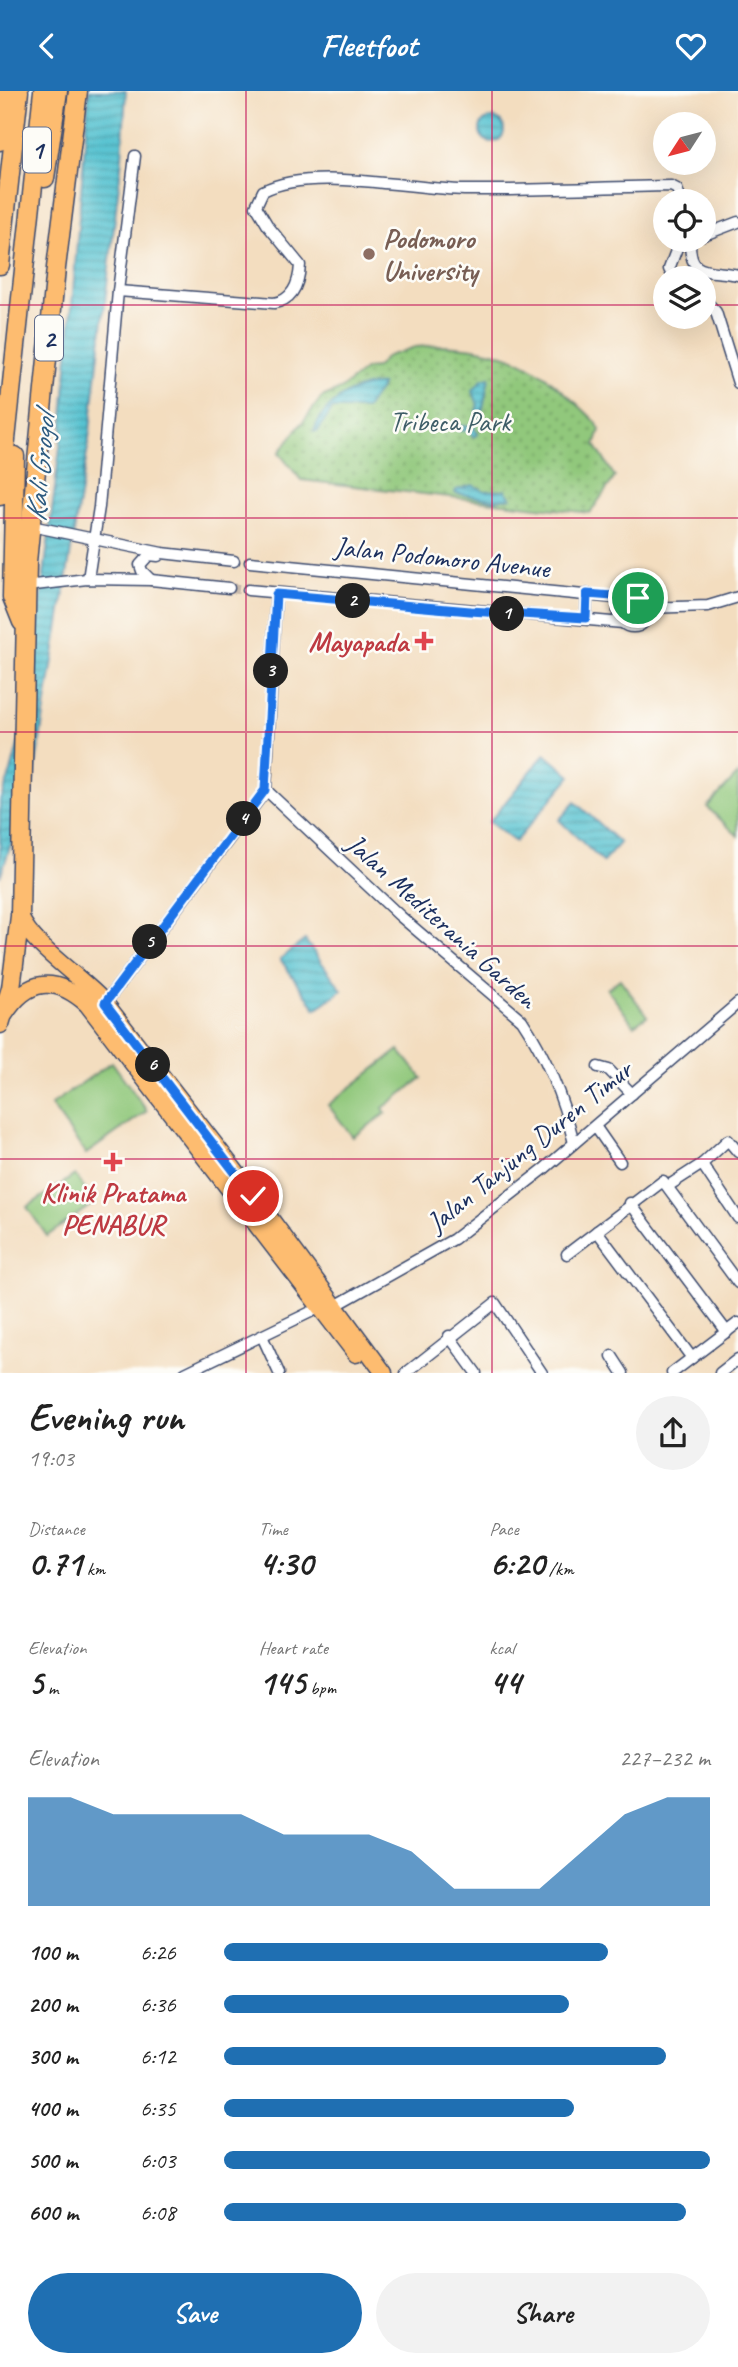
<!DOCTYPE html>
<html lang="en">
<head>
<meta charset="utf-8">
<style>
  body { margin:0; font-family:Caveat,sans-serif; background:#f2f2f2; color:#222; height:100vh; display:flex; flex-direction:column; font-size:26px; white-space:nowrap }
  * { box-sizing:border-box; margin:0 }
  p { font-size:23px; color:#767676 }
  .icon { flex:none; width:38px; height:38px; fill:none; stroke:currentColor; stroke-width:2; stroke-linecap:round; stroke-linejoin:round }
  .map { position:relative; height:1282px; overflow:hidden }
  .panel { display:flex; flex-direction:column; background:#fff; flex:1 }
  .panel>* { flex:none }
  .needle { width:46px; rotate:234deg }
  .tools { position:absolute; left:653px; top:21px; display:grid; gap:14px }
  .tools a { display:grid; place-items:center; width:63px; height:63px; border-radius:50%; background:#fff; box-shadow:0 7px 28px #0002; font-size:35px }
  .pin { position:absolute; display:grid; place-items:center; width:60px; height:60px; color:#fff; margin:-30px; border:4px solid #fff; border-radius:50%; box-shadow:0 2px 7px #0007 }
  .km { position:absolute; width:35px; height:35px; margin:-18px; border-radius:50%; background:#222; color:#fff; font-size:19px; line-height:35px; text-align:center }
  .round { display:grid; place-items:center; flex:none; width:74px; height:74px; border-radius:37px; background:#f2f2f2 }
  .headline { display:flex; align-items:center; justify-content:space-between; height:119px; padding:0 28px }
  h1 { font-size:38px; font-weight:700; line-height:52px }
  .metrics { display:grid; grid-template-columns:repeat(3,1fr); gap:10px; height:119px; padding:7px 28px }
  .metrics div { display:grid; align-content:center }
  .metrics b { font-size:35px; font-weight:700 }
  .metrics small { font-size:19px; font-weight:400 }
  .metrics p { font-size:19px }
  .chart { height:196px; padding:14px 28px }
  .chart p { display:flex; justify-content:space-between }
  .chart svg { width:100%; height:126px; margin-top:7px; fill:#1f6fb2; opacity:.7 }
  .button { display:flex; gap:14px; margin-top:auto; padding:14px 28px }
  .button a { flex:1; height:80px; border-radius:42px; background:#1f6fb2; color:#fff; font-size:28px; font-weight:700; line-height:80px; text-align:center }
  .button a+a { background:#f2f2f2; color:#222 }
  ul { padding:0 28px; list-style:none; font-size:23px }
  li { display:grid; grid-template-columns:112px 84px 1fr; align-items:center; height:52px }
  li i { height:18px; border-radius:9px; background:#1f6fb2 }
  header { display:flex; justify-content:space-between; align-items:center; height:91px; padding:0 28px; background:#1f6fb2; color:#fff; font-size:32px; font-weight:700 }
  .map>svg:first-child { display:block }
  .grass { fill:#91c87b; stroke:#567c6c; stroke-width:2 }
  .park { fill:url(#park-dots); stroke:#567c6c; stroke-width:2 }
  .water { fill:url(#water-rules); stroke:#397998; stroke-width:2 }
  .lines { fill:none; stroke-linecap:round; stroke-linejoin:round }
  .street-tunnel { stroke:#c8baac; stroke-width:10; stroke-dasharray:10 5; stroke-linecap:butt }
  .street-casing { stroke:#3b496d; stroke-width:13 }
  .primary-casing { stroke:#3b496d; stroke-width:19 }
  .highway-casing { stroke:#3b496d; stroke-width:21 }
  .street { stroke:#fff; stroke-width:10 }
  .primary { stroke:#fdbc70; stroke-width:16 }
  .highway { stroke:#fdbc70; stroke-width:18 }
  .route-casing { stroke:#fff; stroke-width:14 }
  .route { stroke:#1a73e8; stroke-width:9 }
  .grid { fill:none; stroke:#c2185b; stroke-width:2; stroke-opacity:0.55 }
  .education-dot { fill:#8d6e63; stroke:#fdfcf7; stroke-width:2.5 }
  .health-dot { fill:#e0444e; stroke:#fdfcf7; stroke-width:2.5 }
  .labels { text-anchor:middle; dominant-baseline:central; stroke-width:5; stroke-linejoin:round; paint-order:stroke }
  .shield { fill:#fdfcf7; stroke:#5f6c8c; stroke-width:2 }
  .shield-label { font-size:26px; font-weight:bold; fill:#1b2f5e }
  .education-label { font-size:28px; font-weight:bold; fill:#785e54; stroke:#fdfcf7; text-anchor:start }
  .park-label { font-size:28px; fill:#3e5d67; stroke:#fdfcf7 }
  .street-label { font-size:28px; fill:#1b2f5e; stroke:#fdfcf7 }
  .health-label { font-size:28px; font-weight:bold; fill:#be3a42; stroke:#fdfcf7; text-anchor:end }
  .water-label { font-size:30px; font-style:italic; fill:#2d5b80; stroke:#fdfcf7 }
</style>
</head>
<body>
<header><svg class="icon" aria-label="back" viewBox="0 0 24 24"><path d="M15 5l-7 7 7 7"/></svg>Fleetfoot<svg class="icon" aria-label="heart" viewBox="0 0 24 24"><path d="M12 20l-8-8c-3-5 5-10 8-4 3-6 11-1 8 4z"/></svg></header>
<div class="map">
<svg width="738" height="1282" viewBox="0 0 738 1282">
  <defs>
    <pattern id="park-dots" width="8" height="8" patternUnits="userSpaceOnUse" patternTransform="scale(1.75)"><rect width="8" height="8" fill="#91c87b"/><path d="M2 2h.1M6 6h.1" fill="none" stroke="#76a368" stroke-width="1.8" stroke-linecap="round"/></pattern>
    <pattern id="water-rules" width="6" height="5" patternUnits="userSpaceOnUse" patternTransform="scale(1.75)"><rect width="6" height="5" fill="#57c3d1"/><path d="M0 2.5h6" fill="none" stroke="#479fad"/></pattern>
  </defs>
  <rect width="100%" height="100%" fill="#fdfcf7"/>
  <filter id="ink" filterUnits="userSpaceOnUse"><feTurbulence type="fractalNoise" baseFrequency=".0143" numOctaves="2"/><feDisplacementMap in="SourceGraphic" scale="14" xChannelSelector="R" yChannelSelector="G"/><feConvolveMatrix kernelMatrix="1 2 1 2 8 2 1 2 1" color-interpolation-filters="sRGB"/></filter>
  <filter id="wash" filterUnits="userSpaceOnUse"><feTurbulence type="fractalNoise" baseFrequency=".00686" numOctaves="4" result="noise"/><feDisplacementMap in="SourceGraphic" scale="28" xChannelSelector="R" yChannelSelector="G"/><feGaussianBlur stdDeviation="1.57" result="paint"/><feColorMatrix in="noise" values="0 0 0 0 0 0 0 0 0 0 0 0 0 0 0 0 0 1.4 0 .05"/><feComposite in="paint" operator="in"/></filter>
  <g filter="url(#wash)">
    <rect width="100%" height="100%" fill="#f3ddbf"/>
    <g class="grass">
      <polygon points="738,683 738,745 707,716"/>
      <polygon points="620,888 647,925 634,934 607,898"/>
      <polygon points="399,959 422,987 383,1017 386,1022 353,1046 328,1014"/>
      <polygon points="112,971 147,1020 86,1063 51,1014"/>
      <polygon points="75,1084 94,1112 47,1145 27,1116"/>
    </g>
    <path class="park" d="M442,254C520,258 542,279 596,331L600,339L595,354L615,386L590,422L301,389L279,362L322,306L341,298L366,278L376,277L387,265L415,256Z"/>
    <g class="water">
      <polygon points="89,0 126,0 122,67 88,356 34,685 0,786 0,709 11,681 27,620 62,340"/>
      <circle cx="492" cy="39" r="12"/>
      <polygon points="489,287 483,317 474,337 478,343 473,346 469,340 458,339 458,335 469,335 475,330 478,314 473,300 482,289"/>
      <path d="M382,294L366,318H332L318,340H314C323,314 354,292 382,294Z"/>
      <polygon points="472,394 485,400 505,399 511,407 494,409 455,402 456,399"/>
      <polygon points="545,663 571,685 515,751 489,731"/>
      <polygon points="575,711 620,752 603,771 559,729"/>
      <polygon points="305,849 342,899 316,918 280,868"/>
    </g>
  </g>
  <g filter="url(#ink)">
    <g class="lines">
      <polyline class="street-tunnel" points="229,497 248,499"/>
      <g class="street-casing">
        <g id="street">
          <polyline points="704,144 738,131"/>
          <path d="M690,149C689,187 707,178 738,184"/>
          <polyline points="674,187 669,178 680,149"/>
          <path d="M118,200L274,212C293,209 299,192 300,174L268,135L256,115L263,100C310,75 410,98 464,99C533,100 602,96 671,95L677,98L681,110"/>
          <polyline points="704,208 716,221 738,292"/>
          <polyline points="31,435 162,462 234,470"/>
          <polyline points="250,471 625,508"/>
          <polyline points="88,488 99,416 118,200 135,65"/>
          <polyline points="151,489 142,480 140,474 149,464 158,465"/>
          <polyline points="26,495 87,488 151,489 229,497"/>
          <polyline points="248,499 623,532"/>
          <circle cx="633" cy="521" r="15"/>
          <polyline points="647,517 708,515 738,506"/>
          <polyline points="586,527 587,503"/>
          <path d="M266,699L400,825L522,929C548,968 563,1007 574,1052"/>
          <polyline points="102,916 266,699 276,503"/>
          <polyline points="598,976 609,979 632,1003"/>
          <polyline points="595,1035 620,1071"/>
          <polyline points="738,1061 728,1049 702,1073 738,1127"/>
          <polyline points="668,1095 702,1073"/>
          <polyline points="630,1112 727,1241"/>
          <polyline points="597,1140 692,1267"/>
          <polyline points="567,1163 663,1090 738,1192"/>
          <polyline points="335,1215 454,1148 544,1078 738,912"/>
          <polyline points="262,1245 279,1282"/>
          <polyline points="449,1245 476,1282"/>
          <polyline points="612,1265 623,1282"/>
          <polyline points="185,1282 321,1216"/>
          <polyline points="406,1282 495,1212 542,1282"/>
          <polyline points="672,1282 738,1232"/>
          <polyline points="720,1282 738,1268"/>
        </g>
      </g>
      <g class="primary-casing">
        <g id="primary">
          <path d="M20,825C31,855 82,886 105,912L233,1077L384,1282"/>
          <path d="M5,923C28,887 55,885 87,913L356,1263"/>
        </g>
      </g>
      <g class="highway-casing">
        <g id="highway">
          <polyline points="0,50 4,0"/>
          <polyline points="45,87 58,0"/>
          <polyline points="0,174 19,0"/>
          <polyline points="15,365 12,506 22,531"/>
          <polyline points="0,405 43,0"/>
          <polyline points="0,933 11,897 20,825 27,471 56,177 78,0"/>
        </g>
      </g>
      <use href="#street" class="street"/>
      <use href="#primary" class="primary"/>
      <use href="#highway" class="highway"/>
    </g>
  </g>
  <g class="lines" filter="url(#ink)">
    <g class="route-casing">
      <polyline id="route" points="253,1105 105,912 265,699 276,503 470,520 586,527 587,503 638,507"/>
    </g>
    <use href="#route" class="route"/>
  </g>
  <path class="grid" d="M246,0V1282M492,0V1282M0,214H665M704,214H738M0,427H738M0,641H738M0,855H738M0,1068H738"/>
  <circle class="education-dot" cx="369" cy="163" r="7"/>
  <g class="health-dot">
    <path d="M420.5 539.5h7v7h7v7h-7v7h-7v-7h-7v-7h7z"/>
    <path d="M109.5 1060.5h7v7h7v7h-7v7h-7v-7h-7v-7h7z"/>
  </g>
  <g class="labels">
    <g class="shield">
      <rect x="23" y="36.5" width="28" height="45" rx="5"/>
      <rect x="35" y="224.5" width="28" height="45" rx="5"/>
    </g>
    <g class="shield-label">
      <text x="37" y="59">1</text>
      <text x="49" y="247">2</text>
    </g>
    <g class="education-label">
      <text x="383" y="147">Podomoro<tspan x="383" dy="32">University</tspan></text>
    </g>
    <g class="park-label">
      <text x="450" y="330">Tribeca Park</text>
    </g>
    <g class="street-label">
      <text transform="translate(442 466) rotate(6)">Jalan Podomoro Avenue</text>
      <text transform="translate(442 830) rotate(42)">Jalan Mediterania Garden</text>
      <text transform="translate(529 1055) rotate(-39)">Jalan Tanjung Duren Timur</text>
    </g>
    <g class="health-label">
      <text x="408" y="550">Mayapada</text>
      <text x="113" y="1101" text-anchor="middle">Klinik Pratama<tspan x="113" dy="32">PENABUR</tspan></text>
    </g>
    <g class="water-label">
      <text transform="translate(40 377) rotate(-85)">Kali Grogol</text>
    </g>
  </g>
</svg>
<div class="tools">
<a><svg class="needle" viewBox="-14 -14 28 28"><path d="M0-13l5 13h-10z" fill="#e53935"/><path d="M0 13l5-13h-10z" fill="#767676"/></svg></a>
<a><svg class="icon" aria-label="locate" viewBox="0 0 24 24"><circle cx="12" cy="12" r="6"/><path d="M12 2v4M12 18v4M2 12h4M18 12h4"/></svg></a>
<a><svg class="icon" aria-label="layers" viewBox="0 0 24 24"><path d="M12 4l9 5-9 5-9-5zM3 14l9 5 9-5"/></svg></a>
</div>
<div class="pin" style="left:638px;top:507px;background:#1e9e55"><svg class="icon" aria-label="arrive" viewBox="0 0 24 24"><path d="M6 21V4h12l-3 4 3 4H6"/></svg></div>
<div class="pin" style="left:253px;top:1105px;background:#d93025"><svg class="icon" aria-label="check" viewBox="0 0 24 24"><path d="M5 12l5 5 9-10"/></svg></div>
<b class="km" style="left:507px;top:523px">1</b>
<b class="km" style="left:353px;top:510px">2</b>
<b class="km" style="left:271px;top:580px">3</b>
<b class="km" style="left:244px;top:728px">4</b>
<b class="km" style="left:150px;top:851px">5</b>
<b class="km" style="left:153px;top:974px">6</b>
</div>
<section class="panel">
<div class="headline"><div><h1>Evening run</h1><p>19:03</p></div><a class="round"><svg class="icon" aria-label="share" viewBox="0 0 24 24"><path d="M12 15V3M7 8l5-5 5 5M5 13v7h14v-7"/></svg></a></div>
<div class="metrics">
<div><p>Distance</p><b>0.71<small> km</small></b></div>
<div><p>Time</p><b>4:30</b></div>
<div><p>Pace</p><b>6:20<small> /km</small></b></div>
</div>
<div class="metrics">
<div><p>Elevation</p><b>5<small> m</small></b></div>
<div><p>Heart rate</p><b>145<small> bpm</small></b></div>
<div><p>kcal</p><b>44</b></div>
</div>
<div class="chart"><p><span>Elevation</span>227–232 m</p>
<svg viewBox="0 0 160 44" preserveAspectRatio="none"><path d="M0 44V6L10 6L20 12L30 12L40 12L50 12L60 19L70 19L80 19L90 25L100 38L110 38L120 38L130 25L140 12L150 6L160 6V44z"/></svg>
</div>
<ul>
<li><b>100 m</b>6:26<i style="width:79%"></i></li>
<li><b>200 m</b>6:36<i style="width:71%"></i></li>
<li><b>300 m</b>6:12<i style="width:91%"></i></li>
<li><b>400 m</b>6:35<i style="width:72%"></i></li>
<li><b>500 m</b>6:03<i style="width:100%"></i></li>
<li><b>600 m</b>6:08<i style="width:95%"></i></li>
</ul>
<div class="button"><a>Save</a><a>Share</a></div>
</section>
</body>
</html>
